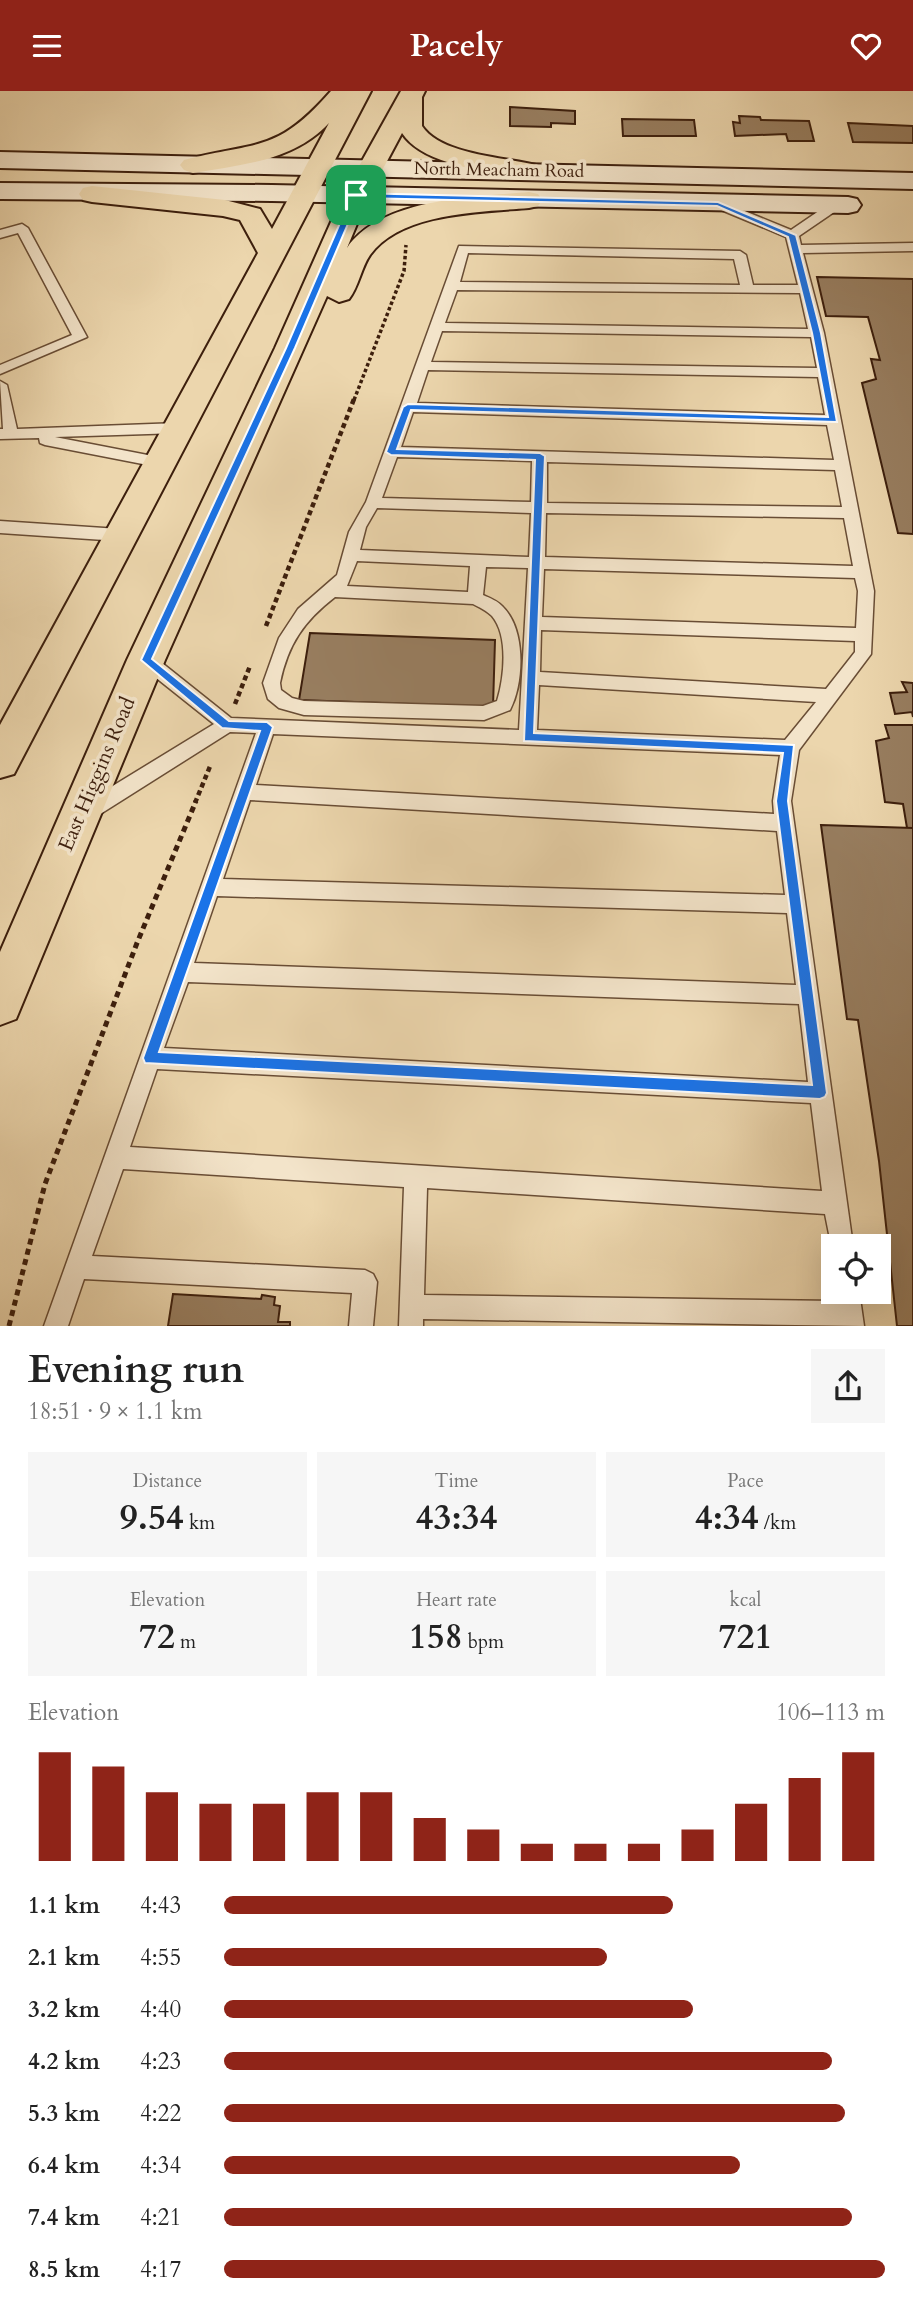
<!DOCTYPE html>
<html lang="en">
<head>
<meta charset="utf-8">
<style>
  body { margin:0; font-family:Cardo,serif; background:#f6f6f6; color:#222; height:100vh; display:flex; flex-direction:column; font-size:26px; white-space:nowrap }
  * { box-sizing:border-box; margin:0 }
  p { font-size:23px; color:#767676 }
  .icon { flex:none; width:38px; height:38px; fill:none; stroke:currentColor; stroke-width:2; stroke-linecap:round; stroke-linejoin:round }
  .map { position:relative; height:1235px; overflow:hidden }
  .sheet { display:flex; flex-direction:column; background:#fff; flex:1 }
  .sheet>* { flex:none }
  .buttons { position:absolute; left:821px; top:1143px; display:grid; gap:14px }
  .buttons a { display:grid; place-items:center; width:70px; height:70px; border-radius:0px; background:#fff; box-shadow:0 7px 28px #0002; font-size:35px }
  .pin { position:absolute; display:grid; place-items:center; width:60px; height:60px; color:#fff; margin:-30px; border-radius:14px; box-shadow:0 4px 10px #0006 }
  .round { display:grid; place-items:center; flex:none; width:74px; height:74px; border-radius:0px; background:#f6f6f6 }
  .head { display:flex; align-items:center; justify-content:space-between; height:119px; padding:0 28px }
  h1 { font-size:38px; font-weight:700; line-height:52px }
  .metrics { display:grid; grid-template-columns:repeat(3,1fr); gap:10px; height:119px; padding:7px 28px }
  .metrics div { display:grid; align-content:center; border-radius:0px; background:#f6f6f6; text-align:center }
  .metrics b { font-size:35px; font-weight:700 }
  .metrics small { font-size:19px; font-weight:400 }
  .metrics p { font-size:19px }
  .chart { height:196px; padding:14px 28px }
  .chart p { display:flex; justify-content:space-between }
  .chart svg { width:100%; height:126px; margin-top:7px; stroke:#8f2418; stroke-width:6 }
  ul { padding:0 28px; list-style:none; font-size:23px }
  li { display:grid; grid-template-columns:112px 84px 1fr; align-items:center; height:52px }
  li i { height:18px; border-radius:9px; background:#8f2418 }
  header { display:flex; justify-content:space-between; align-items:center; height:91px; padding:0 28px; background:#8f2418; color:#fff; font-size:32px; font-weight:700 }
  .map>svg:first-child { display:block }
  .building { fill:#987e60; stroke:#3d1f0d; stroke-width:2 }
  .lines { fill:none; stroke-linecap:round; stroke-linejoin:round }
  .lane-casing { stroke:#694d35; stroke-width:3 }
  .secondary-casing { stroke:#3d1f0d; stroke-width:4 }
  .primary-casing { stroke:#3d1f0d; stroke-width:4 }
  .path-far2 { stroke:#3d1f0d; stroke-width:3.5; stroke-dasharray:3.5 2.5; stroke-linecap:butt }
  .path-far1 { stroke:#3d1f0d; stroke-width:4.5; stroke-dasharray:5 3.5; stroke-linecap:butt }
  .path { stroke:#3d1f0d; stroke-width:5; stroke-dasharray:6 4.5; stroke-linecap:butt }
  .lane { fill:#f3e4ca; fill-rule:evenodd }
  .secondary { fill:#f3e4ca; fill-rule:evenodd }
  .primary { fill:#ecd6ad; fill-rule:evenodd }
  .route { fill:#1a73e8; stroke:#fff; stroke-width:2; fill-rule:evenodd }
  .labels { text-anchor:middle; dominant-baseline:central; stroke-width:7; stroke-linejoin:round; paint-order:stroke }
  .far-street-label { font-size:18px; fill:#3d1f0d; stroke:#f3e4ca }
  .street-label { font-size:21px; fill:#3d1f0d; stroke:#f3e4ca }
</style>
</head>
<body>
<header><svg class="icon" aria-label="menu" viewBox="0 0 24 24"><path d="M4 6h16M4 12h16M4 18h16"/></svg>Pacely<svg class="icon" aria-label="heart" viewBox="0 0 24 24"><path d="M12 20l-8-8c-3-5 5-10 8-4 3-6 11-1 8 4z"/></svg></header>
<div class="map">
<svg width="913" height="1235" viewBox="0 0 913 1235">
  <rect width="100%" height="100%" fill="#ecd6ad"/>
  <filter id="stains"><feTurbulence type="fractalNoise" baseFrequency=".00286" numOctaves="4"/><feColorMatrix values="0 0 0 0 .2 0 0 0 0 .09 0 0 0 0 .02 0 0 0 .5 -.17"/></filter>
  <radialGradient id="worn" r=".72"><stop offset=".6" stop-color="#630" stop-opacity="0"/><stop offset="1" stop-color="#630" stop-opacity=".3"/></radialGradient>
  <g class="building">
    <polygon points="510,16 575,20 575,33 551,32 551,36 510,35"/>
    <polygon points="739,25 760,26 761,29 809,30 814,50 788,50 786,43 735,45 733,31 740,32"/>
    <polygon points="622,28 694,29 696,45 623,45"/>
    <polygon points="848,32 913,35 913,52 853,51"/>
    <polygon points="817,186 913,188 913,443 898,442 862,292 876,288 871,268 880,269 868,226 826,225"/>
    <polygon points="310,542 495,549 493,616 299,609"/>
    <polygon points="902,591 913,592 913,626 912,621 895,623 890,602 907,601"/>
    <polygon points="885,634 913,634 913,737 907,737 903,713 885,711 876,650 889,647"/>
    <polygon points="821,734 913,737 913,1235 897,1235 879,1070 858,929 847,928"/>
    <polygon points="173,1203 261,1208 262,1204 275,1206 274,1214 280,1215 278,1231 290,1231 290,1235 168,1235"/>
  </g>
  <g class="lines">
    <g class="lane-casing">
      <g id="lane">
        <path d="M718,109L791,139L832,111H840V117L799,145L801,154L913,152V160L803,162L824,242L874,500L871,563L799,659L791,710L853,1155H833V1163L825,1123L427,1097L424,1204L836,1210L835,1200H859L864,1235L423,1228V1235H399L404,1096L123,1078L92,1165L365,1179L373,1183L377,1191L373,1235H349L352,1202L84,1188L68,1235H44L256,642L230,641L94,727L87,729L80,727L78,721L80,715L214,633L140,574L138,569L140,564H152L231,627L519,639L528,477L486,476L483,504C490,507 498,510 503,516C526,539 524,592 510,619L484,629L304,624L279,617L268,608L263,592L279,547L298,518L337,484L349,441L366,411L459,155L740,160L746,164L753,194H798L786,146L714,116V110ZM468,162L734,168L740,194L460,191ZM457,199L800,202L808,238L445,232ZM442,240L811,246L817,277L431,271ZM428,279L818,286L825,324L417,312ZM413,321L827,334L834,369L401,356ZM397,366L532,370L531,411L382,407ZM547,371L835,379L842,416L547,412ZM377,417L531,422L529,466L360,459L366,436ZM546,422L844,427L853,475L545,466ZM357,470L470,475L468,501L347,495ZM544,478L855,487L858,500L856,537L542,526ZM335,506L473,513C479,516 487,520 492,525C509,545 504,587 497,610L483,615L304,610L292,607L281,599L280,592C288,553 304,530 335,506ZM541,539L855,550V561L826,598L540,581ZM539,594L816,611L785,649L537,639ZM273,643L780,664L773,710L774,723L256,694ZM250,709L777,740L785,804L223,788ZM217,805L787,822L796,894L194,872ZM188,891L799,913L808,991L164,957ZM157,978L811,1012L822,1100L130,1056Z"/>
        <polygon points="22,133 28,137 87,246 0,283 0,274 72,244 18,142 0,147 0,139"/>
        <polygon points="0,290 7,294 17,338 179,332 186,337 179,342 55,346 163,367 165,371 158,376 45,354 40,352 39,347 0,348 0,338 3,338"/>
        <polygon points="0,430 119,438 127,444 119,450 0,442"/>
      </g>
    </g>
    <g class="secondary-casing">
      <g id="secondary">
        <polygon points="0,61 913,82 913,98 0,77"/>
        <polygon points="0,92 272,94 848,106 857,108 861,114 857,120 848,122 272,110 0,108"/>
      </g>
    </g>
    <g class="primary-casing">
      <g id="primary">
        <path d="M331,0H371L14,683L0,687V634L258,162L240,129L223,125L92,111L83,109L79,103L83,97L92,95L225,109L260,118L272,138L329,32C294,70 241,74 193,82L184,79L180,74L184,69C257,50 276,63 331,0Z"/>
        <path d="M401,0H425L422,6V35C442,65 508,66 540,75L544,80L540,85L531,88C494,81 424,76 402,42L369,104L347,157C381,107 475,106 529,101L538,103L542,109L538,115L529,117C481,121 401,121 370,164C361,177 359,195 349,208L339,211L327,205L165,569L16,928L0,934V861L127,569L275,257L343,104Z"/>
      </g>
    </g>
    <polyline class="path-far2" points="354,309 404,180 406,154"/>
    <g class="path-far1">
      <polyline points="266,535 354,308"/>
      <polyline points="235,613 250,575"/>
      <polyline points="195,712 211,673"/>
    </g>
    <polyline class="path" points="9,1235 45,1093 137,852 196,710"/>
    <use href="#lane" class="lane"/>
    <use href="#secondary" class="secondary"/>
    <use href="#primary" class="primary"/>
  </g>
  <path class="route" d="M353,102L718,111L796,144L821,242L837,331L411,319L397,358L540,362L545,365L534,642L794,654L788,710L827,1002L825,1006L820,1008L145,972L143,967L260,640L222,637L141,569L286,257ZM359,107L717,115L788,146L812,242L828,326L408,313L403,316L386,361L391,364L535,369L524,650L783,662L776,710L812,994L159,961L273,636L267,631L229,630L152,568L295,257Z"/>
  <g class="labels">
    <g class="far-street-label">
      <text transform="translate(499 79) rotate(1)">North Meacham Road</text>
    </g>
    <g class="street-label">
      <text transform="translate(97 683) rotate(-67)">East Higgins Road</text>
    </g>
  </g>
  <rect width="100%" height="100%" filter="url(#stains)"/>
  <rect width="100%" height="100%" fill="url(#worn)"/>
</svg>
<div class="buttons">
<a><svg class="icon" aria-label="locate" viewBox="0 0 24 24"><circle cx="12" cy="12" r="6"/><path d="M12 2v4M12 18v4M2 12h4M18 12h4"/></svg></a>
</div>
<div class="pin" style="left:356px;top:104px;background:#1e9e55"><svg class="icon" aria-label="arrive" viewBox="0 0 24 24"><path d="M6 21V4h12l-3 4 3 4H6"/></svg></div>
</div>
<section class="sheet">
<div class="head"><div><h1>Evening run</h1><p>18:51 · 9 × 1.1 km</p></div><a class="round"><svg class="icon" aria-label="share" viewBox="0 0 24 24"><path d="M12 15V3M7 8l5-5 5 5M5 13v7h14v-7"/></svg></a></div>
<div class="metrics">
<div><p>Distance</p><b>9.54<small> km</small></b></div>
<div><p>Time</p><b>43:34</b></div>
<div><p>Pace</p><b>4:34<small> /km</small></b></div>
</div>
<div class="metrics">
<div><p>Elevation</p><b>72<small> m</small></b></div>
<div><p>Heart rate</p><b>158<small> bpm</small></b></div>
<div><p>kcal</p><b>721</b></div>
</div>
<div class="chart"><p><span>Elevation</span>106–113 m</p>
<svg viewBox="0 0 160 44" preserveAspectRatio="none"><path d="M5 44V6M15 44V11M25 44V20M35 44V24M45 44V24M55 44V20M65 44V20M75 44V29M85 44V33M95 44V38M105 44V38M115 44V38M125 44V33M135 44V24M145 44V15M155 44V6"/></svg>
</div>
<ul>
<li><b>1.1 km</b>4:43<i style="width:68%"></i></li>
<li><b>2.1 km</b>4:55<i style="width:58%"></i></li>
<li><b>3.2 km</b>4:40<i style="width:71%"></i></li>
<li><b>4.2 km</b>4:23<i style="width:92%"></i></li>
<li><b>5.3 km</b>4:22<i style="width:94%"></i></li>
<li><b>6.4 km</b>4:34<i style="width:78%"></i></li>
<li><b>7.4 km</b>4:21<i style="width:95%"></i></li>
<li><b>8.5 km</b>4:17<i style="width:100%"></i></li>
</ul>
</section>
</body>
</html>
